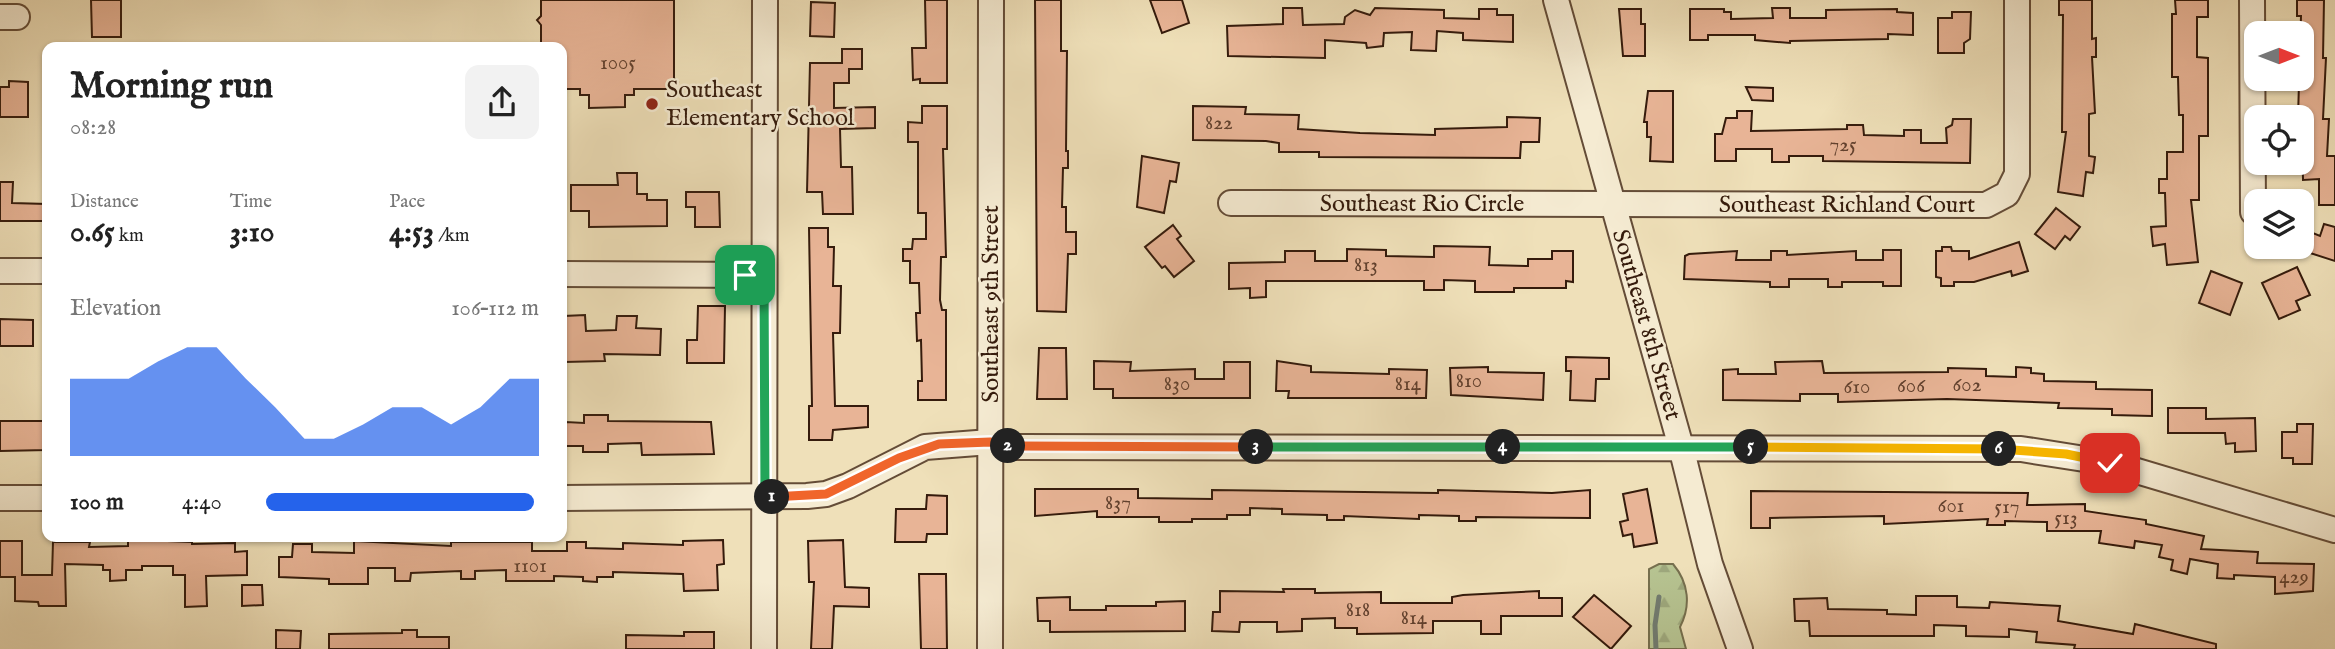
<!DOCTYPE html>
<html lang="en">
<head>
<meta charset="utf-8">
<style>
  body { margin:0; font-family:"IM FELL English",serif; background:#f2f2f2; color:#222; height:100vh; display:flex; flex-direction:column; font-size:26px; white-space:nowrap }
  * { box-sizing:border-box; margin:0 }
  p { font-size:23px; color:#767676 }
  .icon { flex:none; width:38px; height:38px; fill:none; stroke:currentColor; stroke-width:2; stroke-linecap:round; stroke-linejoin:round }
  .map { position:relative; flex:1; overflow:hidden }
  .drawer { position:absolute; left:42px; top:42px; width:525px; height:500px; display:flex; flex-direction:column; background:#fff; border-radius:14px; box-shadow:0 2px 5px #0004 }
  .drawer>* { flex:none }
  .needle { width:46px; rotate:90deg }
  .fabs { position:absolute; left:2244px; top:21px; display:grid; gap:14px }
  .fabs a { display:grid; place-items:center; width:70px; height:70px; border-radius:14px; background:#fff; box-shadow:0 2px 5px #0004; font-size:35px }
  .pin { position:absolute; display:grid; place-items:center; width:60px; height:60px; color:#fff; margin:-30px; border-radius:14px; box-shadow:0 4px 10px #0006 }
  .km { position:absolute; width:35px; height:35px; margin:-18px; border-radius:50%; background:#222; color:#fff; font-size:19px; line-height:35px; text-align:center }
  .round { display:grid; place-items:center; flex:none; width:74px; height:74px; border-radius:14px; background:#f2f2f2 }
  .overview { display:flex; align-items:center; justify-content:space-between; height:119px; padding:0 28px }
  h1 { font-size:38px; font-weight:700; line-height:52px }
  .metrics { display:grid; grid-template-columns:repeat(3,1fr); gap:10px; height:119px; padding:7px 28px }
  .metrics div { display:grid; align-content:center }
  .metrics b { font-size:30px; font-weight:700 }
  .metrics small { font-size:19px; font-weight:400 }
  .metrics p { font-size:19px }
  .chart { height:196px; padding:14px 28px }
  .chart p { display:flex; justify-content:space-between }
  .chart svg { width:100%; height:126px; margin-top:7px; fill:#2563eb; opacity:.7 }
  ul { padding:0 28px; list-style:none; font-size:23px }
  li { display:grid; grid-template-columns:112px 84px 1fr; align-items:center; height:52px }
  li i { height:18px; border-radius:9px; background:#2563eb }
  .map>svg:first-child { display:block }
  .forest { fill:url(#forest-firs); stroke:#766f4e; stroke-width:2 }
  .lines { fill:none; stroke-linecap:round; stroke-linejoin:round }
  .stream { stroke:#727c70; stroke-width:5 }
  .building { fill:#e8b496; stroke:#351b0c; stroke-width:2 }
  .minor-casing { stroke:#644c37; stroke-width:28 }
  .minor { stroke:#f5ebd2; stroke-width:24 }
  .split-1-casing { stroke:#fff; stroke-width:14 }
  .split-2-casing { stroke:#fff; stroke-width:14 }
  .split-3-casing { stroke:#fff; stroke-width:14 }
  .split-4-casing { stroke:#fff; stroke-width:14 }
  .split-5-casing { stroke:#fff; stroke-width:14 }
  .split-6-casing { stroke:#fff; stroke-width:14 }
  .split-7-casing { stroke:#fff; stroke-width:14 }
  .split-1 { stroke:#22a559; stroke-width:9 }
  .split-2 { stroke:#f0652b; stroke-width:9 }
  .split-3 { stroke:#f0652b; stroke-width:9 }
  .split-4 { stroke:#22a559; stroke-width:9 }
  .split-5 { stroke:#22a559; stroke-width:9 }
  .split-6 { stroke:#f5b400; stroke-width:9 }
  .split-7 { stroke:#f5b400; stroke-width:9 }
  .poi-dot { fill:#8f2418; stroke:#f5ebd2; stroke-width:2.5 }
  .labels { text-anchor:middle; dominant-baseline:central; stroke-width:5; stroke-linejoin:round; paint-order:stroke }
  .number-label { font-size:21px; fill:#62412e }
  .poi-label { font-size:24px; fill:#351b0c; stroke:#f5ebd2; text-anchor:start }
  .street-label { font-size:24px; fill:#351b0c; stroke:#f5ebd2 }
</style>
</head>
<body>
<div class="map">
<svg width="2335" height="649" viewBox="0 0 2335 649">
  <defs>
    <pattern id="forest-firs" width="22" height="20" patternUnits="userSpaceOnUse" patternTransform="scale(1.75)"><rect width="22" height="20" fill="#b6c391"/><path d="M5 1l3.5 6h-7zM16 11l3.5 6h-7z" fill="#9da77c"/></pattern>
  </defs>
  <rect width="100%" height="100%" fill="#efe0b9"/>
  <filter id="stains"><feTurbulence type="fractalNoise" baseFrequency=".00286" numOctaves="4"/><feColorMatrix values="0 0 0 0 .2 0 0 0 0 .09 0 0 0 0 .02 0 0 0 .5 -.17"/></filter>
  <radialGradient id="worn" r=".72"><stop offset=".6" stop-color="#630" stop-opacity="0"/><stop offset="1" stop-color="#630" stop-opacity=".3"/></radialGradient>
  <path class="forest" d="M1659,564H1673C1689,583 1691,606 1680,627L1686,649H1649V569Z"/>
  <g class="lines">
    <polyline class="stream" points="1656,649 1655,625 1659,597"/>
  </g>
  <g class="building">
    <polygon points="91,0 121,0 121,37 92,37"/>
    <polygon points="541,0 674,0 674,78 678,82 671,89 634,89 634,95 625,95 625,107 589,108 589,95 580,95 580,89 562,89 562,47 541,47 541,25 537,20 541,16"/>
    <polygon points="925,0 947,0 947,83 920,83 920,79 913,80 912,48 926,48"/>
    <polygon points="1035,0 1061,0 1061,51 1067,51 1066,151 1068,151 1068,168 1063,168 1062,207 1066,207 1066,232 1076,232 1076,254 1068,254 1066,312 1037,311"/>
    <polygon points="1150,0 1182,0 1189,23 1162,33"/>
    <polygon points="2059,0 2092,0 2092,39 2096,38 2096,57 2092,57 2095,113 2089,114 2089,156 2095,157 2093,173 2086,172 2083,196 2058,192 2066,132 2062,132 2063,15 2059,15"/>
    <polygon points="2175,0 2208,0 2208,17 2197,17 2197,57 2208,58 2208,136 2199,136 2199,200 2191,200 2198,262 2167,265 2165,244 2153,246 2151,227 2166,226 2165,193 2159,193 2159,179 2167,179 2167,152 2183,152 2183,115 2179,115 2178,77 2172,77 2172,14 2176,14"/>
    <polygon points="2297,0 2324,0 2323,58 2326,58 2323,119 2329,119 2327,156 2335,156 2335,205 2319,205 2319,179 2303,180 2302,124 2298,117 2301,16 2297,16"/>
    <polygon points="811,2 835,3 834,37 810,36"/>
    <polygon points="1283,8 1302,8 1303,25 1344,24 1345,17 1355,10 1370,15 1375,8 1444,10 1444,18 1479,19 1479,9 1497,9 1497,15 1513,15 1513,42 1463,40 1463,33 1437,31 1436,51 1411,50 1412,32 1384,33 1383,46 1367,48 1366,43 1325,40 1325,58 1228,56 1227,26 1283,24"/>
    <polygon points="1772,8 1790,8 1790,18 1826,18 1826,10 1897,9 1897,12 1913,13 1913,35 1888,34 1888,39 1790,41 1790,43 1755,40 1755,35 1708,35 1708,40 1690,40 1690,9 1724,9 1724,12 1731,12 1731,19 1773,18"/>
    <polygon points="1619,9 1641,9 1641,24 1645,24 1645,56 1623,56"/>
    <polygon points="1952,12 1971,12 1970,39 1964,43 1964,53 1938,53 1938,18 1952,18"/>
    <polygon points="842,49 862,49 862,69 849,69 849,83 834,83 834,108 875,107 875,128 840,129 841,167 852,167 853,214 823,214 822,192 807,192 810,63 842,63"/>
    <polygon points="9,81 28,82 28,117 0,117 0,87 9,87"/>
    <polygon points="1746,87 1773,88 1773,101 1752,100"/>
    <polygon points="1648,91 1673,91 1673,162 1650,161 1651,137 1647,137 1647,122 1644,122"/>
    <polygon points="922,106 947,106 947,149 943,149 946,257 941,257 940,300 942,310 946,310 946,400 918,400 918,381 922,381 921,340 917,341 916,313 920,313 919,283 910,283 910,261 903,261 903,249 912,249 913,239 926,239 926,213 918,213 918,142 908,142 908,122 922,123"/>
    <polygon points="1193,106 1246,107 1245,114 1299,115 1298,129 1360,133 1435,135 1435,129 1507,127 1507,117 1540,118 1539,142 1521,142 1520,158 1319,157 1319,152 1279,152 1279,143 1266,141 1193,140"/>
    <polygon points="1737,111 1752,111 1751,131 1847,129 1847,125 1863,125 1864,135 1904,136 1904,130 1921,130 1921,143 1947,143 1946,128 1952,125 1953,119 1971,119 1970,163 1823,161 1823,156 1789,156 1789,162 1772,162 1772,149 1736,149 1736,161 1715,161 1715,134 1722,134 1726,118 1737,118"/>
    <polygon points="1142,156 1179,163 1176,182 1170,181 1164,213 1137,207"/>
    <polygon points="617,173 637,173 637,194 647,194 647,200 667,200 667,226 589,227 589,211 571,211 571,185 618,185"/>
    <polygon points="0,182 13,182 12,203 47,204 47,221 0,221"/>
    <polygon points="686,192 719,192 720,227 695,227 695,207 686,207"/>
    <polygon points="2056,208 2080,227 2070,240 2065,236 2055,249 2035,234"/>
    <polygon points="2324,224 2335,227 2335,261 2307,252 2313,233 2320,236"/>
    <polygon points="1173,225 1181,236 1177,239 1194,261 1174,277 1165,266 1162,268 1145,247"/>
    <polygon points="809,228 828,228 828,247 834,247 833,286 841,286 840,333 833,333 835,406 868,406 868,427 833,430 832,440 809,440 809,406 812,406"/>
    <polygon points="2019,242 2028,271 2012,276 2011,271 1974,282 1954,282 1954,286 1941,286 1941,278 1936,277 1936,251 1942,251 1942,247 1951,247 1952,251 1969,251 1969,259"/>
    <polygon points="1434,246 1490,247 1489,265 1528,266 1528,259 1552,259 1552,251 1573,251 1573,282 1566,281 1566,288 1514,288 1514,292 1475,292 1475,281 1444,280 1444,290 1424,290 1424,281 1266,281 1266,297 1250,298 1250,288 1229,289 1229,263 1285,262 1285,251 1315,251 1315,261 1347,261 1347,249 1386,250 1386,256 1434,257"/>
    <polygon points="1883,250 1901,250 1901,286 1883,286 1883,282 1842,282 1842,287 1828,287 1828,279 1789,279 1789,287 1770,287 1770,282 1684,279 1685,256 1689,254 1737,251 1736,260 1771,260 1771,251 1787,251 1787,255 1856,251 1856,260 1883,260"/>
    <polygon points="2297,267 2310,295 2296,301 2300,310 2279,319 2262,283"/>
    <polygon points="2211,271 2242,283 2230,315 2199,303"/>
    <polygon points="698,306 725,306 724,363 687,363 687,340 697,340"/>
    <polygon points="585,315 586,331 616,330 617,316 637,316 636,328 661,329 660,355 604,354 605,361 565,362 564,316"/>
    <polygon points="0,319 33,320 33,346 0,346"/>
    <polygon points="1039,348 1066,348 1067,399 1037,399"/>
    <polygon points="1566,357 1609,358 1609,379 1596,379 1595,401 1570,400 1571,371 1566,371"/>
    <polygon points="1094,361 1131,362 1130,371 1195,369 1195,379 1224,379 1224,362 1250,362 1250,398 1113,398 1113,389 1094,389"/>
    <polygon points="1277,361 1311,366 1311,372 1389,374 1389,369 1427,370 1426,398 1288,398 1289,391 1276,391"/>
    <polygon points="1822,361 1824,373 1948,372 1948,368 1986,369 1986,376 2016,377 2016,367 2031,368 2031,373 2044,374 2044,381 2096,382 2096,389 2152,390 2152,416 2112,415 2112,409 2058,408 2059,403 1947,399 1838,402 1838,394 1800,394 1800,401 1723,400 1723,370 1738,369 1738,374 1776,374 1775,362"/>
    <polygon points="1488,367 1488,372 1544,373 1543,400 1451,395 1450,368"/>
    <polygon points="2168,408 2206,408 2206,419 2255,418 2256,451 2235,452 2235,443 2226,444 2225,433 2168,433"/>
    <polygon points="584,415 608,415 608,421 711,422 714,454 642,455 641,443 608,444 608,452 583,452 583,446 565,446 566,422 584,423"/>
    <polygon points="0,421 47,421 47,450 0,451"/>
    <polygon points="2297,424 2313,424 2312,464 2293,464 2293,458 2282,458 2282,432 2297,432"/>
    <polygon points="1035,489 1138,489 1138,498 1212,499 1212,490 1438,493 1438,490 1552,493 1590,490 1590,518 1476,517 1476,521 1459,521 1459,516 1419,515 1419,519 1344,516 1344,520 1327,520 1327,515 1282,514 1282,509 1250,508 1250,515 1227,515 1227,519 1192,519 1192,522 1159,522 1159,517 1097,517 1097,511 1035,516"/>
    <polygon points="1647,489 1657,543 1634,547 1632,534 1623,536 1620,522 1628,520 1623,494"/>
    <polygon points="1751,491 2028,493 2027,505 2085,504 2085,511 2146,520 2146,524 2204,536 2201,549 2258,552 2257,563 2314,564 2313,591 2275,594 2275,577 2234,575 2234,579 2217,578 2218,564 2190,559 2187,574 2171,570 2173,560 2159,557 2162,545 2135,541 2134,548 2099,543 2101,531 2047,531 2047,522 2005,521 2005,525 1987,525 1988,519 1884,524 1884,516 1770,518 1770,528 1751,528"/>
    <polygon points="927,495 947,496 947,534 927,534 926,542 895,542 896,509 926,509"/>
    <polygon points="142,540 192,542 192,544 235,543 235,552 247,551 247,575 206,576 207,606 185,607 185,575 173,575 173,566 142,566 142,570 126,570 126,580 110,581 110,570 103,570 103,565 65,564 66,606 39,606 38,602 15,601 15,577 0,577 0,541 22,541 22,575 52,575 53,542 90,542 89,547 128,546 128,541"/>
    <polygon points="723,540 724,564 717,565 718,590 684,591 683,574 613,572 613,577 597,577 597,582 583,581 583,577 554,576 554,581 506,581 506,570 475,571 475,579 461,579 461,571 411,573 410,581 395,581 395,568 368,568 368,584 329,584 329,579 279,577 279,557 292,557 293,544 312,544 312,552 354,553 354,541 451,546 451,542 532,542 532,551 567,551 567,542 586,542 586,548 623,549 623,543 683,545 683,541"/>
    <polygon points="843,540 845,587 869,588 869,607 834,606 832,649 811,649 814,582 809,582 808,541"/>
    <polygon points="919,574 946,574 947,649 921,649"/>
    <polygon points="242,585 262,585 263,605 242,606"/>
    <polygon points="1283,589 1315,589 1315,593 1381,592 1381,603 1452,603 1452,597 1463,595 1539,591 1539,598 1562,598 1562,616 1501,616 1501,634 1481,634 1481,621 1433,621 1433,633 1357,634 1357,628 1335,628 1335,618 1302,619 1302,631 1277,632 1277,622 1240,622 1239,632 1212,631 1213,612 1220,612 1220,591 1284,592"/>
    <polygon points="1594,595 1631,626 1611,649 1573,617"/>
    <polygon points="1916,596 1957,596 1957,607 1989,608 1990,602 2060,606 2058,621 2133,634 2135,624 2216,644 2216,649 2074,649 2075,645 2036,642 2037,632 2009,629 2009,637 1966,636 1966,626 1934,625 1934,636 1810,636 1809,621 1795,621 1794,599 1827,598 1828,609 1887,610 1887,614 1916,615"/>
    <polygon points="1070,597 1070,610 1106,610 1106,606 1156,606 1156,602 1185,601 1185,631 1050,632 1050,621 1038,621 1037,598"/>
    <polygon points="276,630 301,631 300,649 276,649"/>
    <polygon points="402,630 417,630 417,637 449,637 449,649 329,649 329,634 402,633"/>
    <polygon points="684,632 714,632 714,649 626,649 626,635 684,636"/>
  </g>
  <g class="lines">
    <g class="minor-casing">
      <g id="minor">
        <polyline points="1556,0 1681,447 1710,564 1740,649"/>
        <polyline points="2252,0 2253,212"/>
        <polyline points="0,17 17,17"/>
        <polyline points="1231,203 1986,205 2007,194 2017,174 2017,0"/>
        <polyline points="0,271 47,271"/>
        <polyline points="562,274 764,275"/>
        <polyline points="0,498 47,498"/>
        <polyline points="562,498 807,496 826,494 848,486 925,447 990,442 1012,447 2021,449 2110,463 2335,530"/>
        <polyline points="764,649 765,0"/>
        <polyline points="990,649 991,0"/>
      </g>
    </g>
    <use href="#minor" class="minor"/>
  </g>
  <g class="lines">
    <g class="split-1-casing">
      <polyline id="split-1" points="745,275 764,275 765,497 772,497"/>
    </g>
    <g class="split-2-casing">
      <polyline id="split-2" points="772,497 826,494 899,458 939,444 990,442 1008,446"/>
    </g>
    <g class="split-3-casing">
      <polyline id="split-3" points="1008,446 1256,447"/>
    </g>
    <g class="split-4-casing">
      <polyline id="split-4" points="1256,447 1503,447"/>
    </g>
    <g class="split-5-casing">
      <polyline id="split-5" points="1503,447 1751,447"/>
    </g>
    <g class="split-6-casing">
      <polyline id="split-6" points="1751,447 1999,449"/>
    </g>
    <g class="split-7-casing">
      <polyline id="split-7" points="1999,449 2066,454 2110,463"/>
    </g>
    <use href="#split-1" class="split-1"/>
    <use href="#split-2" class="split-2"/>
    <use href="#split-3" class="split-3"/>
    <use href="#split-4" class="split-4"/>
    <use href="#split-5" class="split-5"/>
    <use href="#split-6" class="split-6"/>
    <use href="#split-7" class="split-7"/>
  </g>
  <circle class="poi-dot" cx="652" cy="104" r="7"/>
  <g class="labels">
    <g class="number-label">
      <text x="618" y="63">1005</text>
      <text x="1219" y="123">822</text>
      <text x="1843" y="145">725</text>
      <text x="1366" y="265">813</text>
      <text x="1469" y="381">810</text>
      <text x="1177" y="384">830</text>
      <text x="1408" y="384">814</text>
      <text x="1967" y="385">602</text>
      <text x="1911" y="386">606</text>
      <text x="1857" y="387">610</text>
      <text x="1118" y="503">837</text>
      <text x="1951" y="506">601</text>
      <text x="2007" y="507">517</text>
      <text x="2066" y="518">513</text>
      <text x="530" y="566">1101</text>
      <text x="2294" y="577">429</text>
      <text x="1358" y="610">818</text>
      <text x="1414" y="618">814</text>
    </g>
    <g class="poi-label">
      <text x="666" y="90">Southeast<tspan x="666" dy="28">Elementary School</tspan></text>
    </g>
    <g class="street-label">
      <text x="1422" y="204">Southeast Rio Circle</text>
      <text x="1847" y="205">Southeast Richland Court</text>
      <text transform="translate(991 304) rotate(-90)">Southeast 9th Street</text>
      <text transform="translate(1646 325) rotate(74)">Southeast 8th Street</text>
    </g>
  </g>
  <rect width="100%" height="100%" filter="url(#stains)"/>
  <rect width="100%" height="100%" fill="url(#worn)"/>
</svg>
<div class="fabs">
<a><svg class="needle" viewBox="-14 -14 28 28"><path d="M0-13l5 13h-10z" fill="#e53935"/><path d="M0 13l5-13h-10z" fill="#767676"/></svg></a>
<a><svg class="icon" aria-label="locate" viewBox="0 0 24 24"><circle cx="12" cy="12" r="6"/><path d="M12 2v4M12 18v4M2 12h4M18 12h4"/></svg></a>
<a><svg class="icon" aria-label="layers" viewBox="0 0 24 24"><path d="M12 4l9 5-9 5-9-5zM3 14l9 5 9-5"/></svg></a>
</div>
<div class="pin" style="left:745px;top:275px;background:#1e9e55"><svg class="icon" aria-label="arrive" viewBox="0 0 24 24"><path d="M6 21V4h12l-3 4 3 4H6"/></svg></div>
<div class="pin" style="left:2110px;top:463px;background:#d93025"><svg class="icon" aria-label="check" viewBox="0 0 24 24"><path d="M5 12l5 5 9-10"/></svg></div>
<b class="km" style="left:772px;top:497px">1</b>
<b class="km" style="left:1008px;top:446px">2</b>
<b class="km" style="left:1256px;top:447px">3</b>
<b class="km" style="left:1503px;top:447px">4</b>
<b class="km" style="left:1751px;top:447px">5</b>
<b class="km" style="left:1999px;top:449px">6</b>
<section class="drawer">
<div class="overview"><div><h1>Morning run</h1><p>08:28</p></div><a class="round"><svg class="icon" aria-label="share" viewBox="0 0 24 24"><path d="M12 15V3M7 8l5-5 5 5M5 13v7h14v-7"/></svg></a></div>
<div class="metrics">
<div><p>Distance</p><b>0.65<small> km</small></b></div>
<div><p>Time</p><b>3:10</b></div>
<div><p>Pace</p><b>4:53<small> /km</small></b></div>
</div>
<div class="chart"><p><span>Elevation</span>106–112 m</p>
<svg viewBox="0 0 160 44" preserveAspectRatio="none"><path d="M0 44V17L10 17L20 17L30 11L40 6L50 6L60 17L70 27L80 38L90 38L100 33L110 27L120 27L130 33L140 27L150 17L160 17V44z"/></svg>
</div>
<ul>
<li><b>100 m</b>4:40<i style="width:98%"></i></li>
</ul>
</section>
</div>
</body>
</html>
